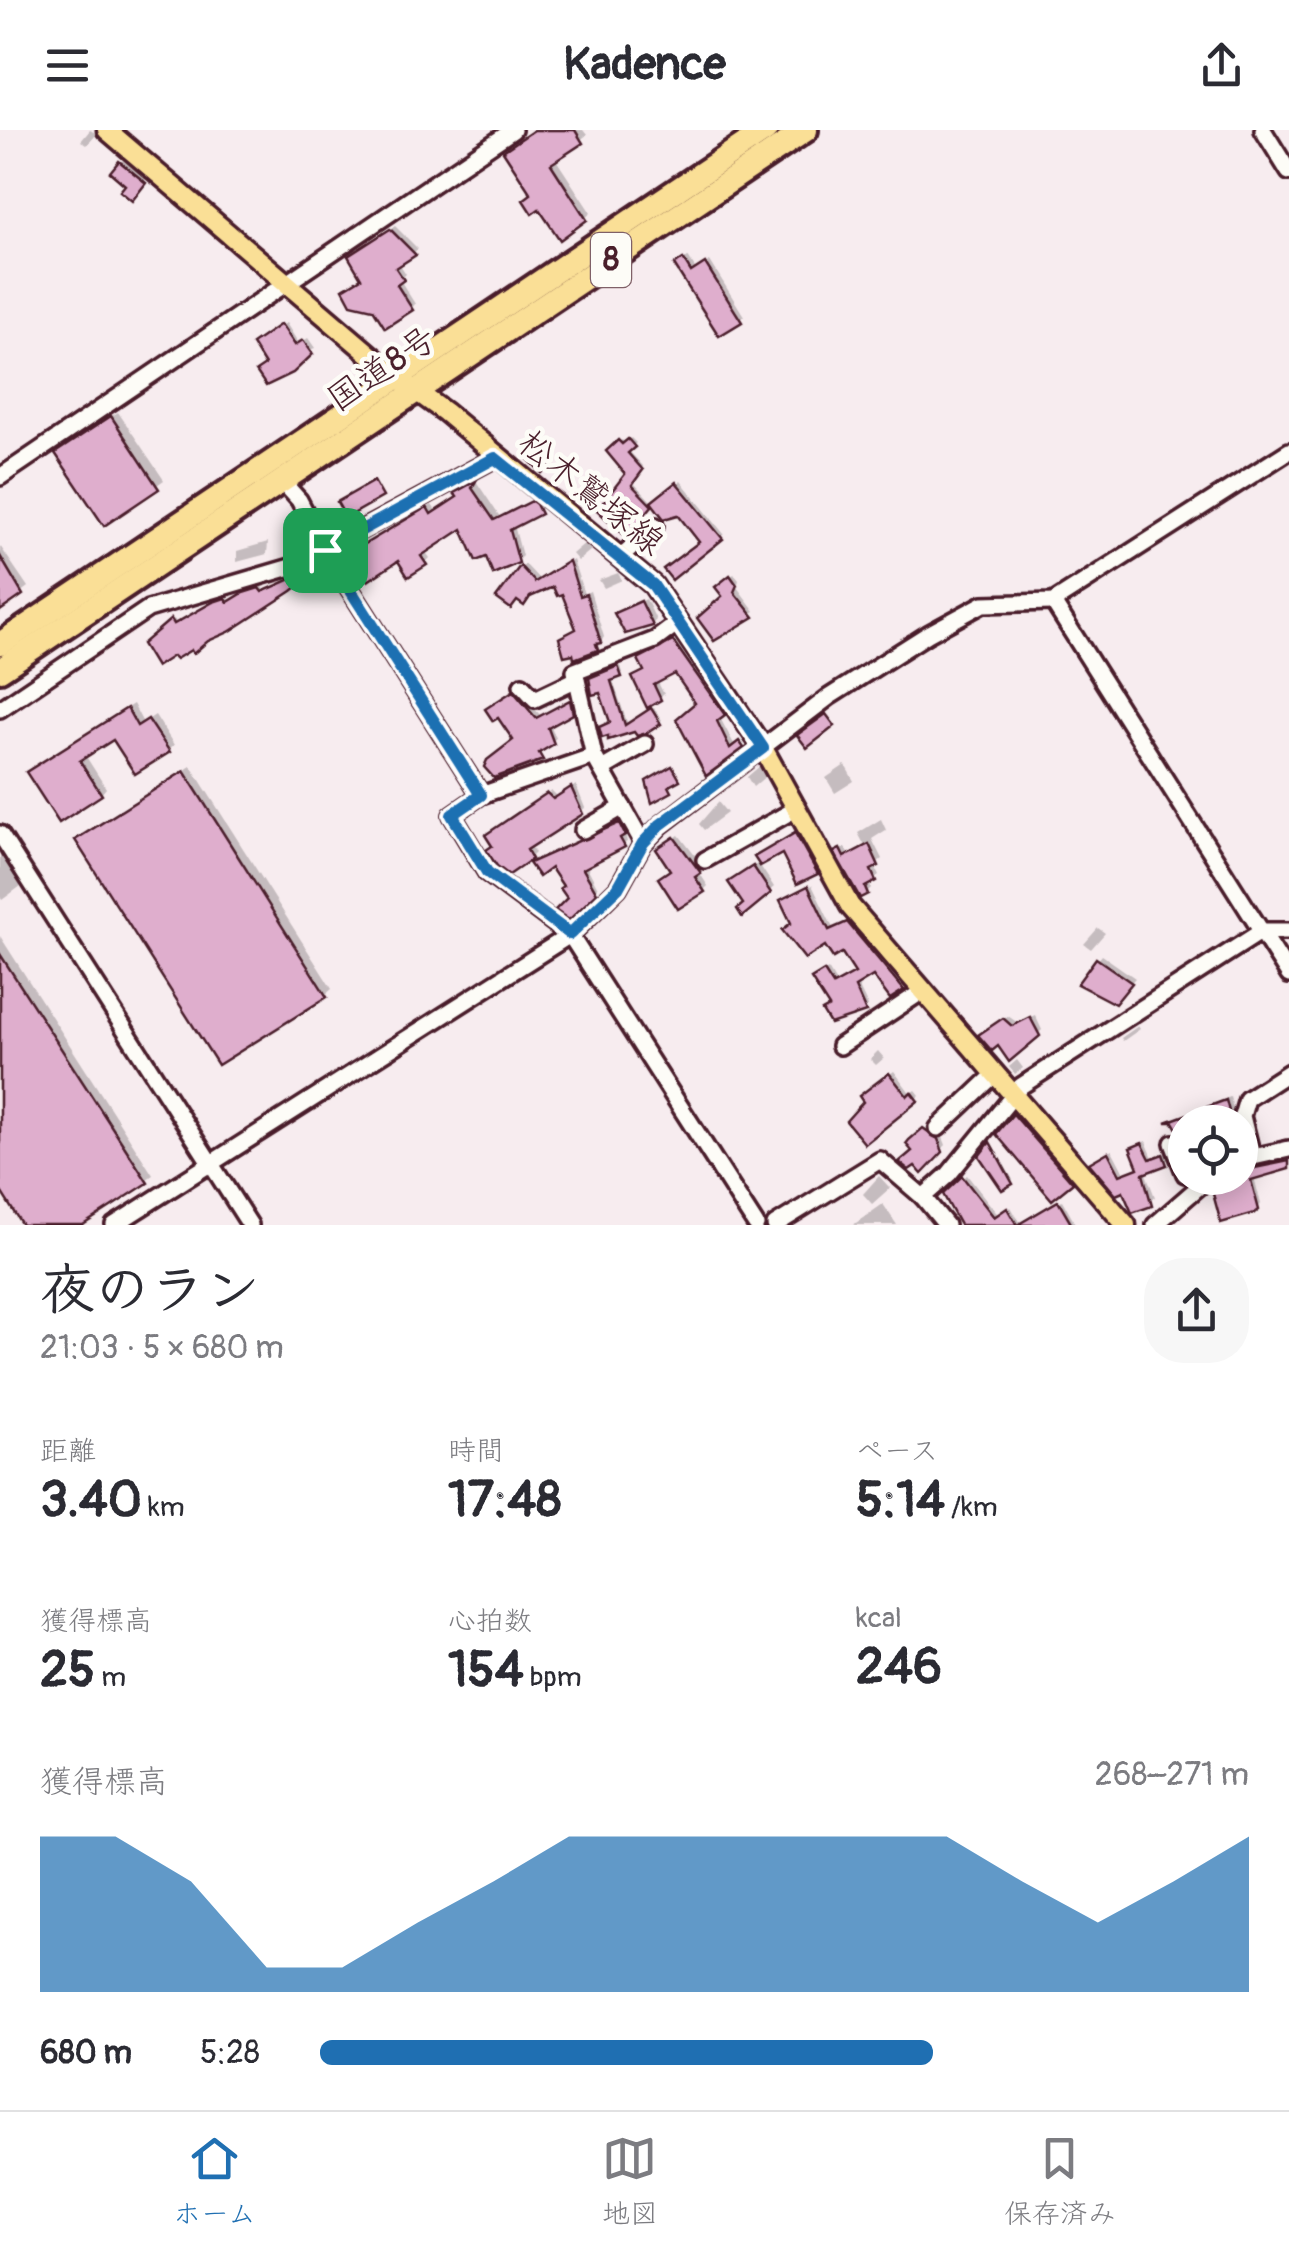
<!DOCTYPE html>
<html lang="ja">
<head>
<meta charset="utf-8">
<style>
  body { margin:0; font-family:Pangolin,"Klee One",sans-serif; background:#f7f7f7; color:#2b2b33; height:100vh; display:flex; flex-direction:column; font-size:38px; white-space:nowrap }
  * { box-sizing:border-box; margin:0 }
  p { font-size:32px; color:#7c7c81 }
  .icon { flex:none; width:55px; height:55px; fill:none; stroke:currentColor; stroke-width:2; stroke-linecap:round; stroke-linejoin:round }
  .map { position:relative; height:1095px; overflow:hidden }
  .drawer { display:flex; flex-direction:column; background:#fff; flex:1 }
  .drawer>* { flex:none }
  .fabs { position:absolute; left:1168px; top:975px; display:grid; gap:20px }
  .fabs a { display:grid; place-items:center; width:90px; height:90px; border-radius:50%; background:#fff; box-shadow:0 5px 25px #0003; font-size:50px }
  .pin { position:absolute; display:grid; place-items:center; width:85px; height:85px; color:#fff; margin:-42px; border-radius:20px; box-shadow:0 5px 15px #0006 }
  .round { display:grid; place-items:center; flex:none; width:105px; height:105px; border-radius:40px; background:#f7f7f7 }
  .headline { display:flex; align-items:center; justify-content:space-between; height:170px; padding:0 40px }
  h1 { font-size:55px; font-weight:800; line-height:75px }
  .stats { display:grid; grid-template-columns:repeat(3,1fr); gap:15px; height:170px; padding:10px 40px }
  .stats div { display:grid; align-content:center }
  .stats b { font-size:50px; font-weight:800 }
  .stats small { font-size:28px; font-weight:400 }
  .stats p { font-size:28px }
  .chart { height:280px; padding:20px 40px }
  .chart p { display:flex; justify-content:space-between }
  .chart svg { width:100%; height:180px; margin-top:10px; fill:#1f6fb2; opacity:.7 }
  ul { padding:0 40px; list-style:none; font-size:32px }
  li { display:grid; grid-template-columns:160px 120px 1fr; align-items:center; height:75px }
  li i { height:25px; border-radius:12px; background:#1f6fb2 }
  header { display:flex; justify-content:space-between; align-items:center; height:130px; padding:0 40px; background:#fff; font-size:45px; font-weight:800 }
  .tabs { display:flex; justify-content:space-around; align-items:center; height:140px; border-top:2px solid #e1e1e2; background:#fff; font-size:28px; color:#7c7c81 }
  .tabs a { display:grid; justify-items:center; gap:5px }
  .tabs .active { color:#1f6fb2 }
  .map>svg:first-child { display:block }
  .shadow { fill:#0003 }
  .building { fill:#dfaecd; stroke:#4a1f2b; stroke-width:2.5 }
  .lines { fill:none; stroke-linecap:round; stroke-linejoin:round }
  .minor-casing { stroke:#4a1f2b; stroke-width:22 }
  .major-casing { stroke:#4a1f2b; stroke-width:25 }
  .highway-casing { stroke:#4a1f2b; stroke-width:30 }
  .minor { stroke:#fdfcf7; stroke-width:15 }
  .major { stroke:#fadf96; stroke-width:18 }
  .highway { stroke:#fadf96; stroke-width:22 }
  .route-casing { stroke:#fff; stroke-width:20 }
  .route { stroke:#1f6fb2; stroke-width:12 }
  .labels { text-anchor:middle; dominant-baseline:central; stroke-width:9; stroke-linejoin:round; paint-order:stroke }
  .shield { fill:#fdfcf7; stroke:#806168; stroke-width:2.5 }
  .shield-label { font-size:32px; font-weight:bold; fill:#4a1f2b }
  .street-label { font-size:35px; fill:#4a1f2b; stroke:#fdfcf7 }
</style>
</head>
<body>
<header><svg class="icon" aria-label="menu" viewBox="0 0 24 24"><path d="M4 6h16M4 12h16M4 18h16"/></svg>Kadence<svg class="icon" aria-label="share" viewBox="0 0 24 24"><path d="M12 15V3M7 8l5-5 5 5M5 13v7h14v-7"/></svg></header>
<div class="map">
<svg width="1289" height="1095" viewBox="0 0 1289 1095">
  <rect width="100%" height="100%" fill="#f7ecef"/>
  <filter id="ink" filterUnits="userSpaceOnUse"><feTurbulence type="fractalNoise" baseFrequency=".01" numOctaves="2"/><feDisplacementMap in="SourceGraphic" scale="20" xChannelSelector="R" yChannelSelector="G"/><feConvolveMatrix kernelMatrix="1 2 1 2 8 2 1 2 1" color-interpolation-filters="sRGB"/></filter>
  <g filter="url(#ink)">
    <g class="shadow">
      <polygon points="90,0 97,4 87,15 81,11"/>
      <polygon points="535,0 583,0 587,5 555,28 591,83 585,88 534,63"/>
      <polygon points="123,30 146,49 132,68 128,54 113,42"/>
      <polygon points="395,96 418,119 399,133 406,144 400,150 415,174 412,178 364,147 355,123"/>
      <polygon points="688,127 696,140 710,131 744,186 720,203 681,132"/>
      <polygon points="286,193 299,214 308,208 315,218 268,235 258,211"/>
      <polygon points="118,282 164,350 104,392 65,317"/>
      <polygon points="631,308 636,313 628,320 643,336 633,352 652,372 626,403 628,344 610,321 622,310 626,314"/>
      <polygon points="551,312 557,326 542,340 527,325"/>
      <polygon points="476,351 500,387 537,368 544,377 514,395 522,426 517,431 487,424 463,395 425,421 430,428 425,433 358,419 432,375 437,382"/>
      <polygon points="681,351 724,404 672,446 702,412 679,382 658,369"/>
      <polygon points="268,412 267,424 237,432 237,421"/>
      <polygon points="585,413 591,420 578,431 572,424"/>
      <polygon points="0,416 28,457 0,478"/>
      <polygon points="573,430 584,464 590,461 604,507 597,518 562,508 579,498 564,460 554,454 517,468 499,468 525,434 540,450"/>
      <polygon points="618,443 622,450 604,458 599,450"/>
      <polygon points="734,444 739,450 737,457 755,481 715,508 725,466 718,457"/>
      <polygon points="294,448 295,455 209,511 157,533 145,514 174,489 177,494 218,470 228,467 231,472 248,461 262,457 265,461"/>
      <polygon points="646,469 656,490 652,494 618,484"/>
      <polygon points="677,509 727,579 719,586 735,616 746,612 707,642 698,573 676,541 657,551 664,564 660,568 647,540 645,526"/>
      <polygon points="621,536 623,543 612,548 628,595 654,578 662,590 637,603 612,592 594,549"/>
      <polygon points="517,559 541,586 573,569 576,578 550,594 556,608 541,619 541,628 516,610 492,576"/>
      <polygon points="133,574 143,593 155,585 174,615 168,620 114,606 85,625 106,658 101,664 35,636"/>
      <polygon points="761,635 767,645 753,657 747,647"/>
      <polygon points="845,635 854,651 835,663 826,648"/>
      <polygon points="191,636 332,859 325,865 84,704"/>
      <polygon points="576,655 585,678 530,715 535,723 531,727 495,715 492,702 552,661 558,667"/>
      <polygon points="718,672 727,683 704,700 699,694"/>
      <polygon points="881,689 886,700 872,709 882,729 874,735 879,745 869,752 871,758 867,762 838,722 845,717 848,724 865,716 858,703"/>
      <polygon points="622,691 627,712 586,735 598,758 569,787 566,755 551,735 535,730"/>
      <polygon points="798,702 819,739 783,720 759,734 774,757 743,784 746,773 736,748 760,732 760,725"/>
      <polygon points="679,705 704,737 699,742 708,756 704,760 673,739 664,715"/>
      <polygon points="0,723 21,756 2,770 0,767"/>
      <polygon points="812,755 833,798 851,790 905,855 902,858 874,842 857,853 868,876 865,879 817,846 828,839 837,854 857,843 843,820 793,793 786,767"/>
      <polygon points="1098,798 1105,803 1091,819 1084,814"/>
      <polygon points="0,806 153,1045 79,1095 25,1095 0,1055"/>
      <polygon points="1102,825 1135,848 1114,871 1098,830"/>
      <polygon points="1035,885 1042,900 1010,929 985,901 1008,886 1018,893"/>
      <polygon points="1138,896 1140,899 1123,911 1121,908"/>
      <polygon points="878,921 884,928 876,935 870,929"/>
      <polygon points="1017,930 1023,938 1015,944 1009,937"/>
      <polygon points="894,941 911,964 916,960 920,965 869,1011 865,963"/>
      <polygon points="1230,967 1234,983 1219,992 1185,992 1185,1002 1175,989"/>
      <polygon points="1017,983 1074,1049 1052,1066 999,1004"/>
      <polygon points="929,995 942,1005 946,1015 922,1040 911,1011"/>
      <polygon points="1146,1011 1153,1028 1166,1023 1169,1029 1145,1041 1155,1067 1134,1080 1124,1059 1095,1030 1112,1020 1124,1043 1141,1037 1137,1015"/>
      <polygon points="992,1013 1013,1050 1003,1057 982,1026"/>
      <polygon points="1289,1026 1289,1037 1254,1047 1261,1074 1258,1078 1219,1057 1231,1048 1240,1048 1240,1037"/>
      <polygon points="967,1045 999,1086 1011,1077 1021,1094 1062,1070 1076,1095 964,1095 946,1065"/>
      <polygon points="879,1046 890,1058 872,1074 863,1064"/>
      <polygon points="883,1074 897,1095 853,1095"/>
    </g>
    <g class="building">
      <polygon points="534,0 575,0 583,13 551,34 587,90 560,110 539,79 532,84 523,70 531,64 503,21"/>
      <polygon points="119,31 146,53 132,71 120,61 125,55 110,42"/>
      <polygon points="390,99 416,125 396,138 404,150 397,155 413,180 385,198 373,179 351,174 343,159 361,148 348,126"/>
      <polygon points="683,129 691,142 705,133 742,192 719,206 674,135"/>
      <polygon points="281,194 295,215 303,210 313,224 293,243 266,256 256,241 265,235 252,214"/>
      <polygon points="111,286 159,359 104,396 55,323"/>
      <polygon points="628,309 635,317 628,323 643,340 632,355 652,376 626,407 597,380 625,344 606,321 618,310 622,314"/>
      <polygon points="549,313 556,331 542,343 524,325"/>
      <polygon points="374,351 383,367 346,388 337,372"/>
      <polygon points="476,351 472,358 494,390 532,371 536,374 541,384 510,400 519,433 493,444 486,427 476,431 462,399 421,426 427,435 408,447 398,431 368,451 350,423 427,377 431,384 457,367 454,363"/>
      <polygon points="676,352 723,409 672,450 663,439 699,412 678,385 664,389 651,372"/>
      <polygon points="0,426 23,465 0,481"/>
      <polygon points="569,431 580,466 586,464 601,513 596,514 598,520 574,529 573,524 564,526 559,508 576,499 562,464 557,466 553,457 530,467 524,476 517,471 511,479 496,468 520,436 535,452"/>
      <polygon points="730,445 737,455 734,462 754,487 714,511 697,488 722,466 715,457"/>
      <polygon points="291,449 297,457 292,461 229,502 208,511 193,524 191,520 176,529 173,526 156,537 142,514 171,489 174,494 213,472 225,468 228,472 243,463 259,458 262,462"/>
      <polygon points="641,471 653,496 625,504 614,483"/>
      <polygon points="673,511 725,585 717,591 730,618 739,611 744,618 706,646 676,589 695,573 675,544 654,555 661,570 647,578 632,547 644,541 638,529"/>
      <polygon points="618,536 622,547 611,551 625,595 651,578 661,594 647,603 637,606 634,602 608,610 608,606 602,608 599,597 610,592 600,563 592,565 589,548"/>
      <polygon points="513,561 536,588 570,570 573,584 548,598 554,614 539,623 543,630 494,648 484,637 487,630 513,610 498,588 493,591 485,579"/>
      <polygon points="127,578 137,596 148,589 170,622 135,644 113,610 80,631 102,665 59,693 26,642"/>
      <polygon points="826,584 835,596 807,618 797,605"/>
      <polygon points="672,636 680,650 669,656 672,662 652,673 646,651"/>
      <polygon points="184,641 327,867 218,935 75,710"/>
      <polygon points="571,657 583,684 527,720 532,729 509,745 497,736 486,720 492,716 485,705 547,663 553,669"/>
      <polygon points="619,693 625,705 620,708 625,717 583,739 597,763 569,790 555,780 567,768 560,758 563,756 551,738 539,747 529,733"/>
      <polygon points="795,703 818,744 797,754 782,724 760,736 754,727"/>
      <polygon points="674,707 701,743 695,747 705,762 678,779 658,748 670,740 656,719"/>
      <polygon points="869,714 879,736 871,740 876,751 865,757 868,764 860,768 834,722 840,719 844,727"/>
      <polygon points="753,736 771,763 742,787 737,779 743,774 728,752"/>
      <polygon points="808,756 829,800 847,792 904,860 890,869 873,846 855,857 866,882 830,894 822,881 829,877 811,849 824,841 833,855 855,843 842,823 833,828 825,816 805,829 782,800 791,793 780,770"/>
      <polygon points="0,824 148,1053 83,1095 22,1095 0,1060"/>
      <polygon points="1096,828 1132,853 1115,874 1077,854"/>
      <polygon points="1030,887 1040,906 1009,932 998,916 992,921 978,905 1003,888 1012,896"/>
      <polygon points="889,943 907,966 911,962 918,971 865,1014 846,991 863,972 859,966"/>
      <polygon points="1226,970 1231,989 1185,992 1185,1013 1173,992 1166,992"/>
      <polygon points="1013,984 1073,1053 1052,1070 996,1004"/>
      <polygon points="923,998 938,1009 943,1022 922,1044 915,1036 909,1040 899,1032 912,1021 906,1014 909,1010"/>
      <polygon points="990,1012 1013,1054 1002,1060 979,1026"/>
      <polygon points="1142,1013 1150,1029 1163,1024 1167,1035 1143,1044 1152,1076 1132,1083 1123,1062 1116,1065 1089,1033 1108,1022 1120,1045 1138,1038 1130,1018"/>
      <polygon points="1289,1031 1289,1039 1251,1050 1259,1080 1255,1083 1221,1093 1212,1060 1219,1052 1240,1048 1240,1041"/>
      <polygon points="962,1046 994,1087 1007,1078 1017,1095 1058,1071 1072,1095 960,1095 943,1064"/>
    </g>
    <g class="lines">
      <g class="minor-casing">
        <g id="minor">
          <polyline points="1263,0 1289,42"/>
          <polyline points="0,347 513,0"/>
          <polyline points="281,350 299,370 325,420 481,665"/>
          <polyline points="619,428 655,396"/>
          <polyline points="1053,472 1289,845"/>
          <polyline points="522,555 535,569 577,549"/>
          <polyline points="0,579 148,479 294,436 495,328"/>
          <polyline points="594,626 481,665 452,685 487,743 570,805 756,1095"/>
          <polyline points="602,639 645,614"/>
          <polyline points="583,700 623,677"/>
          <polyline points="0,704 250,1095"/>
          <polyline points="643,713 594,626 575,541 655,510 679,492"/>
          <polyline points="705,730 794,680"/>
          <polyline points="840,916 921,862"/>
          <polyline points="938,998 994,945"/>
          <polyline points="1173,1013 1185,1044"/>
          <polyline points="1252,1026 1242,986 1247,969 1289,942"/>
          <polyline points="1240,1030 1289,1019"/>
          <polyline points="114,1095 570,805 618,758 643,713 661,695 829,567 928,504 983,474 1053,472 1289,321"/>
          <polyline points="775,1095 880,1030 923,1067"/>
          <polyline points="946,1095 923,1067 949,1044 1021,956 1262,801 1289,801"/>
          <polyline points="1155,1095 1209,1048"/>
        </g>
      </g>
      <g class="major-casing">
        <polyline id="major" points="107,0 394,245 445,282 653,455 763,618 850,776 1126,1095"/>
      </g>
      <g class="highway-casing">
        <g id="highway">
          <polyline points="0,514 766,0"/>
          <polyline points="0,540 806,0"/>
        </g>
      </g>
      <use href="#minor" class="minor"/>
      <use href="#major" class="major"/>
      <use href="#highway" class="highway"/>
    </g>
  </g>
  <g class="lines" filter="url(#ink)">
    <g class="route-casing">
      <polygon id="route" points="495,328 653,455 763,618 660,695 643,713 618,758 570,804 487,742 452,685 481,665 325,420"/>
    </g>
    <use href="#route" class="route"/>
  </g>
  <g class="labels">
    <rect class="shield" x="591" y="103" width="40" height="54" rx="8"/>
    <g class="shield-label">
      <text x="611" y="130">8</text>
    </g>
    <g class="street-label">
      <text transform="translate(382 239) rotate(-34)">国道8号</text>
      <text transform="translate(591 363) rotate(39)">松木鷲塚線</text>
    </g>
  </g>
</svg>
<div class="fabs">
<a><svg class="icon" aria-label="locate" viewBox="0 0 24 24"><circle cx="12" cy="12" r="6"/><path d="M12 2v4M12 18v4M2 12h4M18 12h4"/></svg></a>
</div>
<div class="pin" style="left:325px;top:420px;background:#1e9e55"><svg class="icon" aria-label="arrive" viewBox="0 0 24 24"><path d="M6 21V4h12l-3 4 3 4H6"/></svg></div>
</div>
<section class="drawer">
<div class="headline"><div><h1>夜のラン</h1><p>21:03 · 5 × 680 m</p></div><a class="round"><svg class="icon" aria-label="share" viewBox="0 0 24 24"><path d="M12 15V3M7 8l5-5 5 5M5 13v7h14v-7"/></svg></a></div>
<div class="stats">
<div><p>距離</p><b>3.40<small> km</small></b></div>
<div><p>時間</p><b>17:48</b></div>
<div><p>ペース</p><b>5:14<small> /km</small></b></div>
</div>
<div class="stats">
<div><p>獲得標高</p><b>25<small> m</small></b></div>
<div><p>心拍数</p><b>154<small> bpm</small></b></div>
<div><p>kcal</p><b>246</b></div>
</div>
<div class="chart"><p><span>獲得標高</span>268–271 m</p>
<svg viewBox="0 0 160 44" preserveAspectRatio="none"><path d="M0 44V6L10 6L20 17L30 38L40 38L50 27L60 17L70 6L80 6L90 6L100 6L110 6L120 6L130 17L140 27L150 17L160 6V44z"/></svg>
</div>
<ul>
<li><b>680 m</b>5:28<i style="width:66%"></i></li>
</ul>
</section>
<nav class="tabs">
<a class="active"><svg class="icon" aria-label="home" viewBox="0 0 24 24"><path d="M3 11l9-7 9 7M6 9v11h12V9"/></svg>ホーム</a>
<a><svg class="icon" aria-label="map" viewBox="0 0 24 24"><path d="M3 6l6-2 6 2 6-2v14l-6 2-6-2-6 2zM9 4v14M15 6v14"/></svg>地図</a>
<a><svg class="icon" aria-label="saved" viewBox="0 0 24 24"><path d="M7 4h10v16l-5-4-5 4z"/></svg>保存済み</a>
</nav>
</body>
</html>
